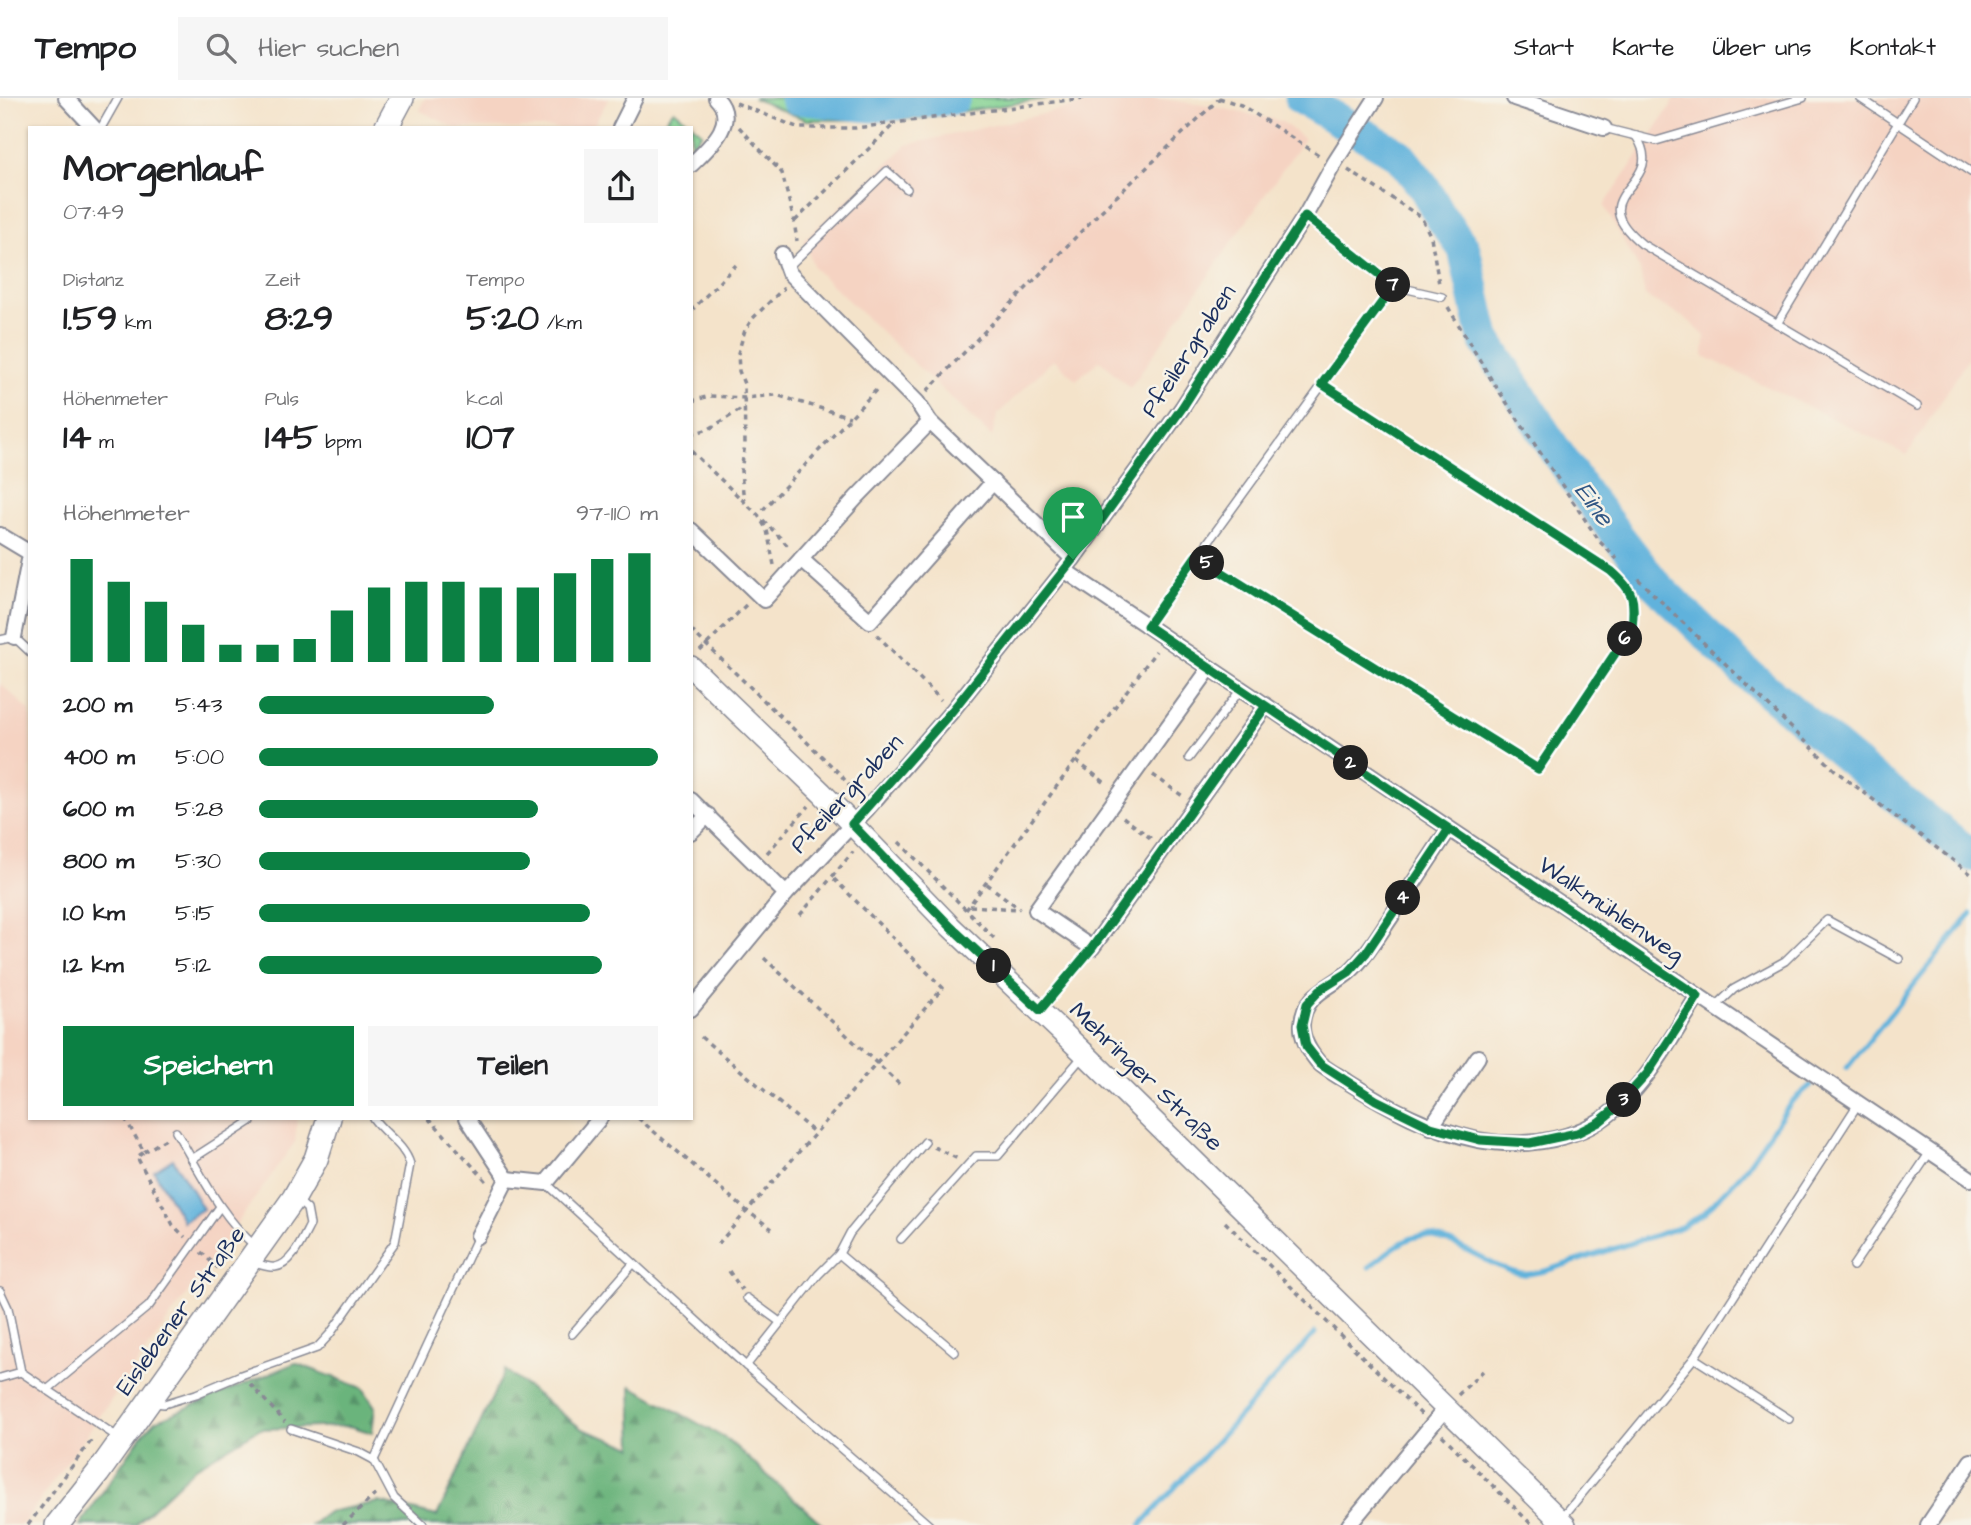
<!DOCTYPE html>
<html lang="de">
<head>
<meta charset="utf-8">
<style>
  body { margin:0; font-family:"Architects Daughter",sans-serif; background:#f6f6f6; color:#202124; height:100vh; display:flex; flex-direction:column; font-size:26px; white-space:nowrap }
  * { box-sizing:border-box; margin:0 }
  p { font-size:23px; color:#757577 }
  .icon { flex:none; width:38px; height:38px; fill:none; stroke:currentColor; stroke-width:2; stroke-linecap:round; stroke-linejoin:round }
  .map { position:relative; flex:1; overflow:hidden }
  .details { position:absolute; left:28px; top:28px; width:665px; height:994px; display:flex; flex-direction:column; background:#fff; border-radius:0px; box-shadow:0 2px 5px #0004 }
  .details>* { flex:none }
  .pin { position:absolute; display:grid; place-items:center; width:60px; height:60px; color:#fff; margin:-72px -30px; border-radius:50% 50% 50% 0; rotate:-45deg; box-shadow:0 0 7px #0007 }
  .pin .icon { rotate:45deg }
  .km { position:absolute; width:35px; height:35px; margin:-18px; border-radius:50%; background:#222; color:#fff; font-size:19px; line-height:35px; text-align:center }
  .round { display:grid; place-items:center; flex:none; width:74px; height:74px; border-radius:0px; background:#f6f6f6 }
  .summary { display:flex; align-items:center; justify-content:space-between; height:119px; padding:0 35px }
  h1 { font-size:38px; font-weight:700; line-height:52px }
  .stats { display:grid; grid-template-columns:repeat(3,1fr); gap:10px; height:119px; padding:7px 35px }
  .stats div { display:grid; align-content:center }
  .stats b { font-size:35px; font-weight:700 }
  .stats small { font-size:19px; font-weight:400 }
  .stats p { font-size:19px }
  .chart { height:196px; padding:14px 35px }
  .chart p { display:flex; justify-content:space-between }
  .chart svg { width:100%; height:126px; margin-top:7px; stroke:#0b8043; stroke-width:6 }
  .cta { display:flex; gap:14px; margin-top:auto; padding:14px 35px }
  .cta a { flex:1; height:80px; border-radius:0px; background:#0b8043; color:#fff; font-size:28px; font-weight:700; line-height:80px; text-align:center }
  .cta a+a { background:#f6f6f6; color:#202124 }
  ul { padding:0 35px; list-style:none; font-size:23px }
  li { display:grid; grid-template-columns:112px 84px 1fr; align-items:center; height:52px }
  li i { height:18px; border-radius:9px; background:#0b8043 }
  header { display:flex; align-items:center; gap:42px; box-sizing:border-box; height:98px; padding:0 35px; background:#fff; border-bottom:2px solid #e0e0e0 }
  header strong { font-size:33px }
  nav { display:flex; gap:38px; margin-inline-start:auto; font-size:24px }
  .search { width:490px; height:63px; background:#f6f6f6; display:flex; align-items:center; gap:18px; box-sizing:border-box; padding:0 24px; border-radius:0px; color:#757577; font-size:26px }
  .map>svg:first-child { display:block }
  .built { fill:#f5d3c2 }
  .forest { fill:url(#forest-firs); stroke:#42726d; stroke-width:2 }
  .green { fill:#83d292; stroke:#4f8078; stroke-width:2 }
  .water { fill:#61b2dc; stroke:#3e709d; stroke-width:2 }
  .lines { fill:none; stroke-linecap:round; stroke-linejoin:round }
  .stream { stroke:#61b2dc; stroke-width:5 }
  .river { stroke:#61b2dc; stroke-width:33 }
  .service-casing { stroke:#888994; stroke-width:10 }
  .minor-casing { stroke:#888994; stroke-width:18 }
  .secondary-casing { stroke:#888994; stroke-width:24 }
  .primary-casing { stroke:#888994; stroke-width:26 }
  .path { stroke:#888994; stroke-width:3.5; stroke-dasharray:5 5; stroke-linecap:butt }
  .service { stroke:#fff; stroke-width:7 }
  .minor { stroke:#fff; stroke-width:14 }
  .secondary { stroke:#fff; stroke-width:21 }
  .primary { stroke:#fff; stroke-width:23 }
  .route-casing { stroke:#fff; stroke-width:14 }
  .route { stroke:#0b8043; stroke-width:9 }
  .labels { text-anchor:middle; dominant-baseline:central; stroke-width:5; stroke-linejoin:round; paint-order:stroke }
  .street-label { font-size:24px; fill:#1b2f5e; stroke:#f7f3e8 }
  .water-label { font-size:26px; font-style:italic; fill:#305684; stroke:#f7f3e8 }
</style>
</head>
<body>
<header>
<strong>Tempo</strong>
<div class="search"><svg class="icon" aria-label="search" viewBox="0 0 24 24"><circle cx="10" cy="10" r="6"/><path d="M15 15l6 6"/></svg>Hier suchen</div>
<nav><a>Start</a><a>Karte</a><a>Über uns</a><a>Kontakt</a></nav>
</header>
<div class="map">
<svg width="1971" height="1427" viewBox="0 0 1971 1427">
  <defs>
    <pattern id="forest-firs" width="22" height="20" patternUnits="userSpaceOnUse" patternTransform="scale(1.75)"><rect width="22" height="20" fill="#6ab47c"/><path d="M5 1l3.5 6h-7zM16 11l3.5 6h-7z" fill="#569369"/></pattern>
  </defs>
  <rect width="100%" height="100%" fill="#f7f3e8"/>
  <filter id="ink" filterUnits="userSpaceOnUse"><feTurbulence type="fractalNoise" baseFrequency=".0143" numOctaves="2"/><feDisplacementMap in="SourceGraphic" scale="14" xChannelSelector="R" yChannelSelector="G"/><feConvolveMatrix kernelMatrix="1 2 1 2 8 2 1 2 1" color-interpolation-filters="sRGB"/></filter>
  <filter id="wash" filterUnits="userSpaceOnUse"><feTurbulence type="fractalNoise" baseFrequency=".00686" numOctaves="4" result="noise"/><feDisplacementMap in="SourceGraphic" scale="28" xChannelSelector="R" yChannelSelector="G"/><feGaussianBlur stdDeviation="1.57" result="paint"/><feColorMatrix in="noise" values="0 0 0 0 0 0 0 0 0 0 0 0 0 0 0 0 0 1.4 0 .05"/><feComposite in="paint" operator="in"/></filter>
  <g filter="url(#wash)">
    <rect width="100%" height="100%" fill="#f4e3ca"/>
    <g class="built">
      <polygon points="425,0 609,0 592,30 455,30 419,12"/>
      <polygon points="1113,0 1156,0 1211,8 1281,23 1304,41 1130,290 1100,262 1076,282 1054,261 997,317 992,339 814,170 804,142 907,47"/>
      <polygon points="1676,0 1971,0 1971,256 1907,357 1704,258 1705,238 1688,222 1645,198 1640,172 1604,108"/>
      <polygon points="0,585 30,613 30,1020 297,1020 295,1044 22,1427 0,1427"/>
    </g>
    <g class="forest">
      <polygon points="295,1265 363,1290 375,1309 372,1335 350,1328 259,1331 196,1369 135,1427 80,1427 142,1337 155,1323"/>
      <polygon points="505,1272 582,1331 633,1349 631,1288 728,1342 823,1427 311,1427 328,1414 379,1404 437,1418"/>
    </g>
    <g class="green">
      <polygon points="753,0 1050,0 915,21 806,22"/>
      <polygon points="674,12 702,35 691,47 691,30 659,30"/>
    </g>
    <polygon class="water" points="173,1061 203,1111 183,1123 154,1073"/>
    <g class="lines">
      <g class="stream">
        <polyline points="1847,970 1971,816"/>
        <path d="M1369,1169C1383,1158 1401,1141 1420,1138C1449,1134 1491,1172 1523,1176C1530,1177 1538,1174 1545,1173L1681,1129L1704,1115L1743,1074L1792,1003L1811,987"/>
        <polyline points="1141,1427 1315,1235"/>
      </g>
      <g class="river">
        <polyline points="796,0 872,8 954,0"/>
        <polyline points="1301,0 1399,57 1424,89 1442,121 1464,151 1484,240 1552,347 1587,398 1655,486 1743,572 1871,679 1971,757"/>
      </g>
    </g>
  </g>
  <g filter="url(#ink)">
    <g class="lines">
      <g class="service-casing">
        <g id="service">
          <polyline points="1860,0 1971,74"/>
          <polyline points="101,30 118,0"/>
          <polyline points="1604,30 1656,43 1803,0"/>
          <path d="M1636,38C1670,90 1577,93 1642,146L1917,308"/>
          <polyline points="787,170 887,73 907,91"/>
          <polyline points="1394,188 1442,199"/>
          <polyline points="1777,226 1913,0"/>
          <path d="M1196,458L1538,671L1632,530C1635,500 1634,493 1611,473L1322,286"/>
          <polyline points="1147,528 1394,188 1305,119"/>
          <polyline points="0,542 14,539 30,554"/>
          <polyline points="1189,660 1241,591"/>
          <polyline points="1715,909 1734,891 1785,863 1827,822 1899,861"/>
          <path d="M176,1034C201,1075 218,1115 255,1148"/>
          <polyline points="192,1061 251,1023 250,1020"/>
          <polyline points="546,1085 746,1268 929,1427"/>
          <polyline points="901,1141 976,1058 998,1058 1082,959"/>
          <polyline points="839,1156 955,1254"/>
          <path d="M253,1165C260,1166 268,1170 275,1169C292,1167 303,1140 310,1127L307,1111L298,1103"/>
          <polyline points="1853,1168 1930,1054"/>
          <polyline points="0,1193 8,1210 21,1274 119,1340"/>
          <polyline points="747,1200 780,1224"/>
          <polyline points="572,1236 633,1166"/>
          <polyline points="1694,1260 1789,1321"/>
          <polyline points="746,1268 818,1177 839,1156 850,1135 925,1044"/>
          <polyline points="0,1280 21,1274"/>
          <polyline points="47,1292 149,1208 219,1110"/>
          <path d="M155,1305L164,1306L196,1296L241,1277L317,1250L330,1236L395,1144L410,1066C404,1046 385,1037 373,1020"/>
          <polyline points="291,1331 359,1354 374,1362 478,1138"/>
          <polyline points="374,1362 394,1400 423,1427"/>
          <polyline points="1561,1421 1694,1260 1858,1006"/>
        </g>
      </g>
      <g class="minor-casing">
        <g id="minor">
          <polyline points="66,0 94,30"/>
          <polyline points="1514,0 1604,30"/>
          <polyline points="620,30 635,0"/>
          <path d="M691,67C708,50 740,24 716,0"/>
          <polyline points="782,156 789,175 917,304 930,324 1073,461"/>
          <polyline points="691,432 764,502 856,400 930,324"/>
          <polyline points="0,437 30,455"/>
          <polyline points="801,461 870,523 993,384"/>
          <polyline points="1064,472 1971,1081"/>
          <polyline points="14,539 30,457"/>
          <polyline points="1210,570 1036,812 1092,850 1266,608"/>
          <polyline points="691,702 786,796"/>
          <path d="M1449,731C1430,760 1410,790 1391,819C1378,838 1366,859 1349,874C1330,890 1304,896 1302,926C1301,940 1309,953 1318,964C1326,972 1339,978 1348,984C1389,1010 1431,1032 1478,1042C1509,1048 1547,1046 1577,1034C1635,1013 1666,947 1698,898"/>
          <polyline points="691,734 708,717"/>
          <polyline points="691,911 786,796 867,711 952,613 1073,461 1182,310 1305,118 1335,64 1376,0"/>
          <polyline points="467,1020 507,1081"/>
          <polyline points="1431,1029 1478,959"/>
          <polyline points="507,1081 546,1085 600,1020"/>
          <polyline points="478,1138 507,1081"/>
          <polyline points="1349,1427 1445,1311"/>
          <polyline points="1928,1427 1971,1363"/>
        </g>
      </g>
      <g class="secondary-casing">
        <polyline id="secondary" points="691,569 822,695 951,829 1085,956 1565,1427"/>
      </g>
      <g class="primary-casing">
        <g id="primary">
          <polyline points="386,30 402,0"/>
          <polyline points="57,1427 98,1375 294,1100 316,1061 329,1020"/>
        </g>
      </g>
      <g class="path">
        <polyline points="1219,0 1241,7 1322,59"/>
        <polyline points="736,5 799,30 856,30 1084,0"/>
        <polyline points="739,29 782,75 794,123 797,143"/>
        <polyline points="1348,72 1421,119 1431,139 1439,186"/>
        <polyline points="795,123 892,28"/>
        <polyline points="1448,209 1491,281 1600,444 1617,461"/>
        <polyline points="691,213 736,167"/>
        <polyline points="927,293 1097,117 1220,0"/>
        <polyline points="691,303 710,298 745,300 776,297 850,319"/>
        <polyline points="691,336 709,331 745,309"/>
        <polyline points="691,353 758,417"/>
        <polyline points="744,405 741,373 745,346 744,286 739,273 738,255 745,232 753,220 784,190"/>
        <polyline points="763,422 790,450"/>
        <polyline points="774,467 767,432 758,417 879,289"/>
        <polyline points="1638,481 1837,674 1971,776"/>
        <polyline points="691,532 840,676 859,700"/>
        <polyline points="877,537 941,602"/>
        <polyline points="700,553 747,506"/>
        <polyline points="1076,663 1108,687"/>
        <polyline points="1153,677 1184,699"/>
        <polyline points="1123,719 1153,742"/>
        <polyline points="899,744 997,843"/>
        <polyline points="767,755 809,708"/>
        <polyline points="987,786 1020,811"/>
        <polyline points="970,808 1018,811"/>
        <polyline points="966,812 1156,553"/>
        <polyline points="800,817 853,754"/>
        <polyline points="764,860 899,986"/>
        <polyline points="1051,900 1081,862"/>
        <polyline points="701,939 815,1035"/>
        <polyline points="125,1020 144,1054 137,1059 173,1127 185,1139"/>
        <polyline points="429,1020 489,1086"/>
        <polyline points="638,1020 747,1113 772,1131"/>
        <polyline points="934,1049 958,1061"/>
        <polyline points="144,1054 166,1041"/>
        <polyline points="1225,1124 1422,1317"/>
        <polyline points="718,1146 943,890 833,780"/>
        <polyline points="201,1154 218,1170"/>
        <polyline points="729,1173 742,1192"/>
        <polyline points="250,1286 285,1324"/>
        <polyline points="1458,1297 1483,1273"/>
        <polyline points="1442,1337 1532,1427"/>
        <polyline points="28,1427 94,1339"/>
        <polyline points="343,1427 379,1393"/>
      </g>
      <use href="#service" class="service"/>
      <use href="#minor" class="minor"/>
      <use href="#secondary" class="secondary"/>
      <use href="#primary" class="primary"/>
    </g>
  </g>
  <g class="lines" filter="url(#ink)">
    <g class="route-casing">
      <path id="route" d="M1073,461L952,613L852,726L951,829L1040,912L1092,850L1266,608C1410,704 1554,801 1698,898L1647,976L1616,1010L1599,1024L1577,1035L1530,1045L1480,1042L1431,1029L1376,1002L1320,966L1306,948L1302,927L1307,906L1320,892L1349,874L1366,855L1449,731L1147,528L1196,458L1538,671L1632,530C1635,500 1634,493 1611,473L1322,286L1394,188L1305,118L1182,310L1073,461"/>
    </g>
    <use href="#route" class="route"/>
  </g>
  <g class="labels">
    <g class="street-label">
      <text transform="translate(1189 253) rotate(-57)">Pfeilergraben</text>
      <text transform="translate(847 696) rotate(-47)">Pfeilergraben</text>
      <text transform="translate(1611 812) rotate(34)">Walkmühlenweg</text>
      <text transform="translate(1146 979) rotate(44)">Mehringer Straße</text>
      <text transform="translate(181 1213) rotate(-54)">Eislebener Straße</text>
    </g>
    <g class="water-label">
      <text transform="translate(1594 406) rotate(54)">Eine</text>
    </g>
  </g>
</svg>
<div class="pin" style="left:1073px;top:461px;background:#1e9e55"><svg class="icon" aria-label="arrive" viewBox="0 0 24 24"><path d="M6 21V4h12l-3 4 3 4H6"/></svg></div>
<b class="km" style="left:994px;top:868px">1</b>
<b class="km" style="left:1351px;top:665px">2</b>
<b class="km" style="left:1624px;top:1002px">3</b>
<b class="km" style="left:1403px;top:800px">4</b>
<b class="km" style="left:1207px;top:465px">5</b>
<b class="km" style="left:1625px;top:541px">6</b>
<b class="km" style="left:1393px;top:187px">7</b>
<section class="details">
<div class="summary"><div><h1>Morgenlauf</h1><p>07:49</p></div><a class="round"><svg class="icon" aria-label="share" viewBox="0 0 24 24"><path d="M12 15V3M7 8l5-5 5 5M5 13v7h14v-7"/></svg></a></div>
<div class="stats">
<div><p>Distanz</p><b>1.59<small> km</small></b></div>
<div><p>Zeit</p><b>8:29</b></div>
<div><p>Tempo</p><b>5:20<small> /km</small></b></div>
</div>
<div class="stats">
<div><p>Höhenmeter</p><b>14<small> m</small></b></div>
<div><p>Puls</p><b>145<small> bpm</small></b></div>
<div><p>kcal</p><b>107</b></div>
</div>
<div class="chart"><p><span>Höhenmeter</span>97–110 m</p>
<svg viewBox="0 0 160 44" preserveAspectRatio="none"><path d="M5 44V8M15 44V16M25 44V23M35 44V31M45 44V38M55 44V38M65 44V36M75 44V26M85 44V18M95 44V16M105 44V16M115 44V18M125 44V18M135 44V13M145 44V8M155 44V6"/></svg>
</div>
<ul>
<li><b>200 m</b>5:43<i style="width:59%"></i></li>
<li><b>400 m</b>5:00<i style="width:100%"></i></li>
<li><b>600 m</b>5:28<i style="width:70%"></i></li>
<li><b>800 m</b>5:30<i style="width:68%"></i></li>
<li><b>1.0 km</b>5:15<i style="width:83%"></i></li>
<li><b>1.2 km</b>5:12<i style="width:86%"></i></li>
</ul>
<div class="cta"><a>Speichern</a><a>Teilen</a></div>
</section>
</div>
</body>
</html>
